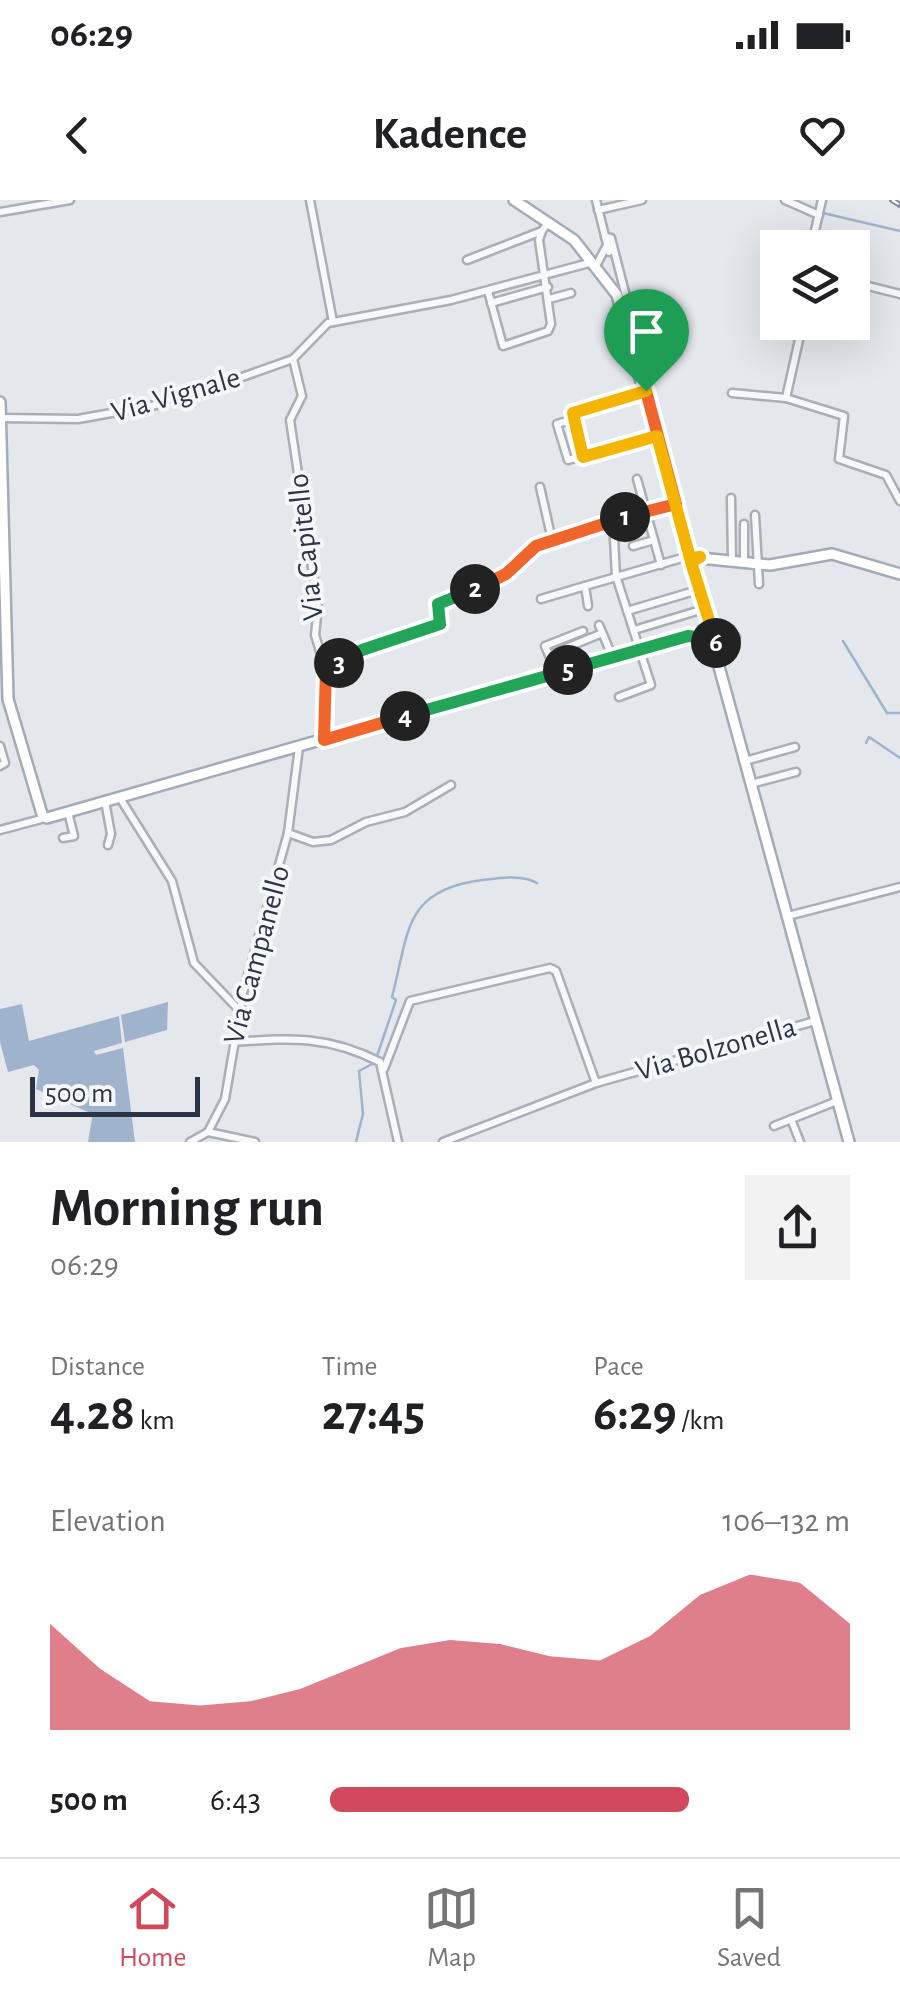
<!DOCTYPE html>
<html lang="en">
<head>
<meta charset="utf-8">
<style>
  body { margin:0; font-family:"Alegreya Sans",sans-serif; background:#f2f2f2; color:#202124; height:100vh; display:flex; flex-direction:column; font-size:38px; white-space:nowrap }
  * { box-sizing:border-box; margin:0 }
  p { font-size:32px; color:#757577 }
  .icon { flex:none; width:55px; height:55px; fill:none; stroke:currentColor; stroke-width:2; stroke-linecap:round; stroke-linejoin:round }
  .map { position:relative; height:942px; overflow:hidden }
  .side { display:flex; flex-direction:column; background:#fff; flex:1 }
  .side>* { flex:none }
  .tools { position:absolute; left:760px; top:30px; display:grid; gap:20px }
  .tools a { display:grid; place-items:center; width:110px; height:110px; border-radius:0px; background:#fff; box-shadow:0 10px 40px #0002; font-size:50px }
  .scale { position:absolute; left:30px; bottom:25px; width:170px; box-sizing:border-box; padding-left:10px; border:5px solid #2b3445; border-top:0; font-size:28px; line-height:35px; white-space:nowrap; color:#2b3445; -webkit-text-stroke:8px #f4f6f9; paint-order:stroke }
  .pin { position:absolute; display:grid; place-items:center; width:85px; height:85px; color:#fff; margin:-102px -42px; border-radius:50% 50% 50% 0; rotate:-45deg; box-shadow:0 0 10px #0007 }
  .pin .icon { rotate:45deg }
  .km { position:absolute; width:50px; height:50px; margin:-25px; border-radius:50%; background:#222; color:#fff; font-size:28px; line-height:50px; text-align:center }
  .round { display:grid; place-items:center; flex:none; width:105px; height:105px; border-radius:0px; background:#f2f2f2 }
  .headline { display:flex; align-items:center; justify-content:space-between; height:170px; padding:0 50px }
  h1 { font-size:55px; font-weight:700; line-height:75px }
  .metrics { display:grid; grid-template-columns:repeat(3,1fr); gap:15px; height:170px; padding:10px 50px }
  .metrics div { display:grid; align-content:center }
  .metrics b { font-size:50px; font-weight:700 }
  .metrics small { font-size:28px; font-weight:400 }
  .metrics p { font-size:28px }
  .chart { height:280px; padding:20px 50px }
  .chart p { display:flex; justify-content:space-between }
  .chart svg { width:100%; height:180px; margin-top:10px; fill:#d1495b; opacity:.7 }
  ul { padding:0 50px; list-style:none; font-size:32px }
  li { display:grid; grid-template-columns:160px 120px 1fr; align-items:center; height:75px }
  li i { height:25px; border-radius:12px; background:#d1495b }
  .status { display:flex; justify-content:space-between; align-items:center; height:70px; padding:0 50px; background:#fff; direction:ltr }
  .status svg { height:28px; fill:currentColor }
  header { display:flex; justify-content:space-between; align-items:center; height:130px; padding:0 50px; background:#fff; font-size:45px; font-weight:700 }
  .tab-bar { display:flex; justify-content:space-around; align-items:center; height:140px; border-top:2px solid #e0e0e0; background:#fff; font-size:28px; color:#757577 }
  .tab-bar a { display:grid; justify-items:center; gap:5px }
  .tab-bar .current { color:#d1495b }
  .map>svg:first-child { display:block }
  .water { fill:#9fb4cc }
  .lines { fill:none; stroke-linecap:round; stroke-linejoin:round }
  .stream { stroke:#9fb4cc; stroke-width:2.5 }
  .minor-casing { stroke:#a9aeb7; stroke-width:11 }
  .major-casing { stroke:#a3abb8; stroke-width:14 }
  .minor { stroke:#f7f8fa; stroke-width:6 }
  .major { stroke:#fff; stroke-width:9 }
  .rail-casing { stroke:#7d8696; stroke-width:6 }
  .rail { stroke:#f4f6f9; stroke-width:2.5; stroke-dasharray:8; stroke-linecap:butt }
  .split-1-casing { stroke:#fff; stroke-width:20 }
  .split-2-casing { stroke:#fff; stroke-width:20 }
  .split-3-casing { stroke:#fff; stroke-width:20 }
  .split-4-casing { stroke:#fff; stroke-width:20 }
  .split-5-casing { stroke:#fff; stroke-width:20 }
  .split-6-casing { stroke:#fff; stroke-width:20 }
  .split-7-casing { stroke:#fff; stroke-width:20 }
  .split-8-casing { stroke:#fff; stroke-width:20 }
  .split-9-casing { stroke:#fff; stroke-width:20 }
  .split-1 { stroke:#f0652b; stroke-width:12 }
  .split-2 { stroke:#f0652b; stroke-width:12 }
  .split-3 { stroke:#22a559; stroke-width:12 }
  .split-4 { stroke:#f0652b; stroke-width:12 }
  .split-5 { stroke:#22a559; stroke-width:12 }
  .split-6 { stroke:#22a559; stroke-width:12 }
  .split-7 { stroke:#f5b400; stroke-width:12 }
  .split-8 { stroke:#f5b400; stroke-width:12 }
  .split-9 { stroke:#f5b400; stroke-width:12 }
  .labels { text-anchor:middle; dominant-baseline:central; stroke-width:8; stroke-linejoin:round; paint-order:stroke }
  .street-label { font-size:30px; fill:#2b3445; stroke:#f4f6f9 }
</style>
</head>
<body>
<div class="status"><b>06:29</b><svg viewBox="0 0 49 12"><path d="M0 12V9h3v3zM5 12V6h3v6zM10 12V3h3v9zM15 12V0h3v12zM26 1h20v11H26zM47 4h2v5h-2z"/></svg></div>
<header><svg class="icon" aria-label="back" viewBox="0 0 24 24"><path d="M15 5l-7 7 7 7"/></svg>Kadence<svg class="icon" aria-label="heart" viewBox="0 0 24 24"><path d="M12 20l-8-8c-3-5 5-10 8-4 3-6 11-1 8 4z"/></svg></header>
<div class="map">
<svg width="900" height="942" viewBox="0 0 900 942">
  <rect width="100%" height="100%" fill="#e4e7ec"/>
  <g class="water">
    <polygon points="168,802 167,830 125,842 121,815"/>
    <polygon points="22,804 29,841 119,816 122,843 94,851 96,855 123,848 135,942 88,942 92,918 88,912 36,889 39,870 34,865 8,872 0,842 0,809"/>
  </g>
  <g class="lines">
    <g class="stream">
      <polyline points="823,13 900,31"/>
      <polyline points="843,441 887,513 900,513"/>
      <polyline points="866,543 869,537 900,558"/>
      <path d="M377,856L396,800L392,797C409,733 403,690 482,680C499,678 522,674 537,683"/>
      <polyline points="356,942 363,914 359,871 374,863"/>
    </g>
    <g class="minor-casing">
      <g id="minor">
        <polyline points="310,0 333,122"/>
        <polyline points="596,0 609,52"/>
        <polyline points="785,0 819,15"/>
        <polyline points="598,10 642,0"/>
        <polyline points="0,12 70,0"/>
        <polyline points="605,37 611,38 642,159"/>
        <polyline points="811,48 822,0"/>
        <polyline points="467,60 542,31 548,23"/>
        <polyline points="597,64 607,45"/>
        <polyline points="852,82 900,94"/>
        <polyline points="488,91 503,146 548,131 551,124 539,40 542,31"/>
        <polyline points="549,99 571,93"/>
        <polyline points="491,103 548,87"/>
        <polyline points="803,122 786,198 844,216 839,259 886,275 900,301"/>
        <polyline points="293,159 302,196 290,220 318,407 315,435 326,471 324,538"/>
        <polyline points="732,193 786,198"/>
        <polyline points="1,218 78,219 156,205 181,192 208,189 293,159 328,123 451,100 589,63"/>
        <polyline points="574,219 573,213 645,191"/>
        <polyline points="583,257 574,219 557,224 568,260 656,236"/>
        <polyline points="637,279 661,365"/>
        <polyline points="540,287 552,340"/>
        <polyline points="731,298 732,361"/>
        <polyline points="755,315 759,384"/>
        <polyline points="613,320 616,376 651,485 619,497"/>
        <polyline points="744,324 744,362"/>
        <polyline points="633,346 654,340"/>
        <polyline points="541,399 585,386"/>
        <polyline points="588,406 585,386 689,356"/>
        <polyline points="627,411 698,390"/>
        <polyline points="599,425 612,456"/>
        <polyline points="634,430 704,409"/>
        <polyline points="717,441 736,437"/>
        <polyline points="549,455 600,434"/>
        <polyline points="326,469 362,450 440,424 438,404 506,373 536,346 675,304"/>
        <polyline points="557,473 545,446 583,431"/>
        <polyline points="0,546 5,563 0,566"/>
        <polyline points="745,561 795,547"/>
        <polyline points="751,584 796,572"/>
        <polyline points="120,598 172,681 194,763 239,810"/>
        <polyline points="105,601 111,634 108,645"/>
        <polyline points="0,630 45,618"/>
        <polyline points="288,633 313,642 331,640 366,622 405,612 451,585"/>
        <polyline points="63,638 74,636 68,612"/>
        <polyline points="788,716 900,687"/>
        <path d="M234,842C290,838 327,835 380,862L398,942"/>
        <polyline points="384,869 410,801 550,768 556,771 596,883"/>
        <polyline points="791,919 800,942"/>
        <polyline points="774,926 837,901"/>
        <polyline points="208,932 255,942"/>
        <polyline points="190,942 208,932 225,899 243,793 288,633 299,547"/>
        <polyline points="443,942 596,883 815,821"/>
      </g>
    </g>
    <g class="major-casing">
      <g id="major">
        <polyline points="514,0 574,40 617,95 708,424 717,436 715,452 849,942"/>
        <polyline points="0,202 8,499 42,614"/>
        <polyline points="690,357 770,365 832,354 900,374"/>
        <polyline points="47,618 639,449 688,436 704,438"/>
      </g>
    </g>
    <use href="#minor" class="minor"/>
    <use href="#major" class="major"/>
    <g class="rail-casing">
      <polyline id="rail" points="892,0 900,5"/>
    </g>
    <use href="#rail" class="rail"/>
  </g>
  <g class="lines">
    <g class="split-1-casing">
      <polyline id="split-1" points="625,317 676,304 646,191"/>
    </g>
    <g class="split-2-casing">
      <polyline id="split-2" points="475,389 506,374 536,346 625,317"/>
    </g>
    <g class="split-3-casing">
      <polyline id="split-3" points="339,463 362,450 440,424 438,404 475,389"/>
    </g>
    <g class="split-4-casing">
      <polyline id="split-4" points="339,463 326,469 324,540 405,516"/>
    </g>
    <g class="split-5-casing">
      <polyline id="split-5" points="405,516 568,470"/>
    </g>
    <g class="split-6-casing">
      <polyline id="split-6" points="568,470 688,436 704,438 715,452 716,443"/>
    </g>
    <g class="split-7-casing">
      <polyline id="split-7" points="674,299 690,358 700,357 691,362 716,443"/>
    </g>
    <g class="split-8-casing">
      <polyline id="split-8" points="577,231 583,257 657,236 674,299"/>
    </g>
    <g class="split-9-casing">
      <polyline id="split-9" points="577,231 573,213 646,191"/>
    </g>
    <use href="#split-1" class="split-1"/>
    <use href="#split-2" class="split-2"/>
    <use href="#split-3" class="split-3"/>
    <use href="#split-4" class="split-4"/>
    <use href="#split-5" class="split-5"/>
    <use href="#split-6" class="split-6"/>
    <use href="#split-7" class="split-7"/>
    <use href="#split-8" class="split-8"/>
    <use href="#split-9" class="split-9"/>
  </g>
  <g class="labels">
    <g class="street-label">
      <text transform="translate(176 195) rotate(-16)">Via Vignale</text>
      <text transform="translate(306 347) rotate(-96)">Via Capitello</text>
      <text transform="translate(257 755) rotate(-75)">Via Campanello</text>
      <text transform="translate(716 849) rotate(-16)">Via Bolzonella</text>
    </g>
  </g>
</svg>
<div class="tools">
<a><svg class="icon" aria-label="layers" viewBox="0 0 24 24"><path d="M12 4l9 5-9 5-9-5zM3 14l9 5 9-5"/></svg></a>
</div>
<div class="scale">500 m</div>
<div class="pin" style="left:646px;top:191px;background:#1e9e55"><svg class="icon" aria-label="arrive" viewBox="0 0 24 24"><path d="M6 21V4h12l-3 4 3 4H6"/></svg></div>
<b class="km" style="left:625px;top:317px">1</b>
<b class="km" style="left:475px;top:389px">2</b>
<b class="km" style="left:339px;top:463px">3</b>
<b class="km" style="left:405px;top:516px">4</b>
<b class="km" style="left:568px;top:470px">5</b>
<b class="km" style="left:716px;top:443px">6</b>
</div>
<section class="side">
<div class="headline"><div><h1>Morning run</h1><p>06:29</p></div><a class="round"><svg class="icon" aria-label="share" viewBox="0 0 24 24"><path d="M12 15V3M7 8l5-5 5 5M5 13v7h14v-7"/></svg></a></div>
<div class="metrics">
<div><p>Distance</p><b>4.28<small> km</small></b></div>
<div><p>Time</p><b>27:45</b></div>
<div><p>Pace</p><b>6:29<small> /km</small></b></div>
</div>
<div class="chart"><p><span>Elevation</span>106–132 m</p>
<svg viewBox="0 0 160 44" preserveAspectRatio="none"><path d="M0 44V18L10 29L20 37L30 38L40 37L50 34L60 29L70 24L80 22L90 23L100 26L110 27L120 21L130 11L140 6L150 8L160 18V44z"/></svg>
</div>
<ul>
<li><b>500 m</b>6:43<i style="width:69%"></i></li>
</ul>
</section>
<nav class="tab-bar">
<a class="current"><svg class="icon" aria-label="home" viewBox="0 0 24 24"><path d="M3 11l9-7 9 7M6 9v11h12V9"/></svg>Home</a>
<a><svg class="icon" aria-label="map" viewBox="0 0 24 24"><path d="M3 6l6-2 6 2 6-2v14l-6 2-6-2-6 2zM9 4v14M15 6v14"/></svg>Map</a>
<a><svg class="icon" aria-label="saved" viewBox="0 0 24 24"><path d="M7 4h10v16l-5-4-5 4z"/></svg>Saved</a>
</nav>
</body>
</html>
